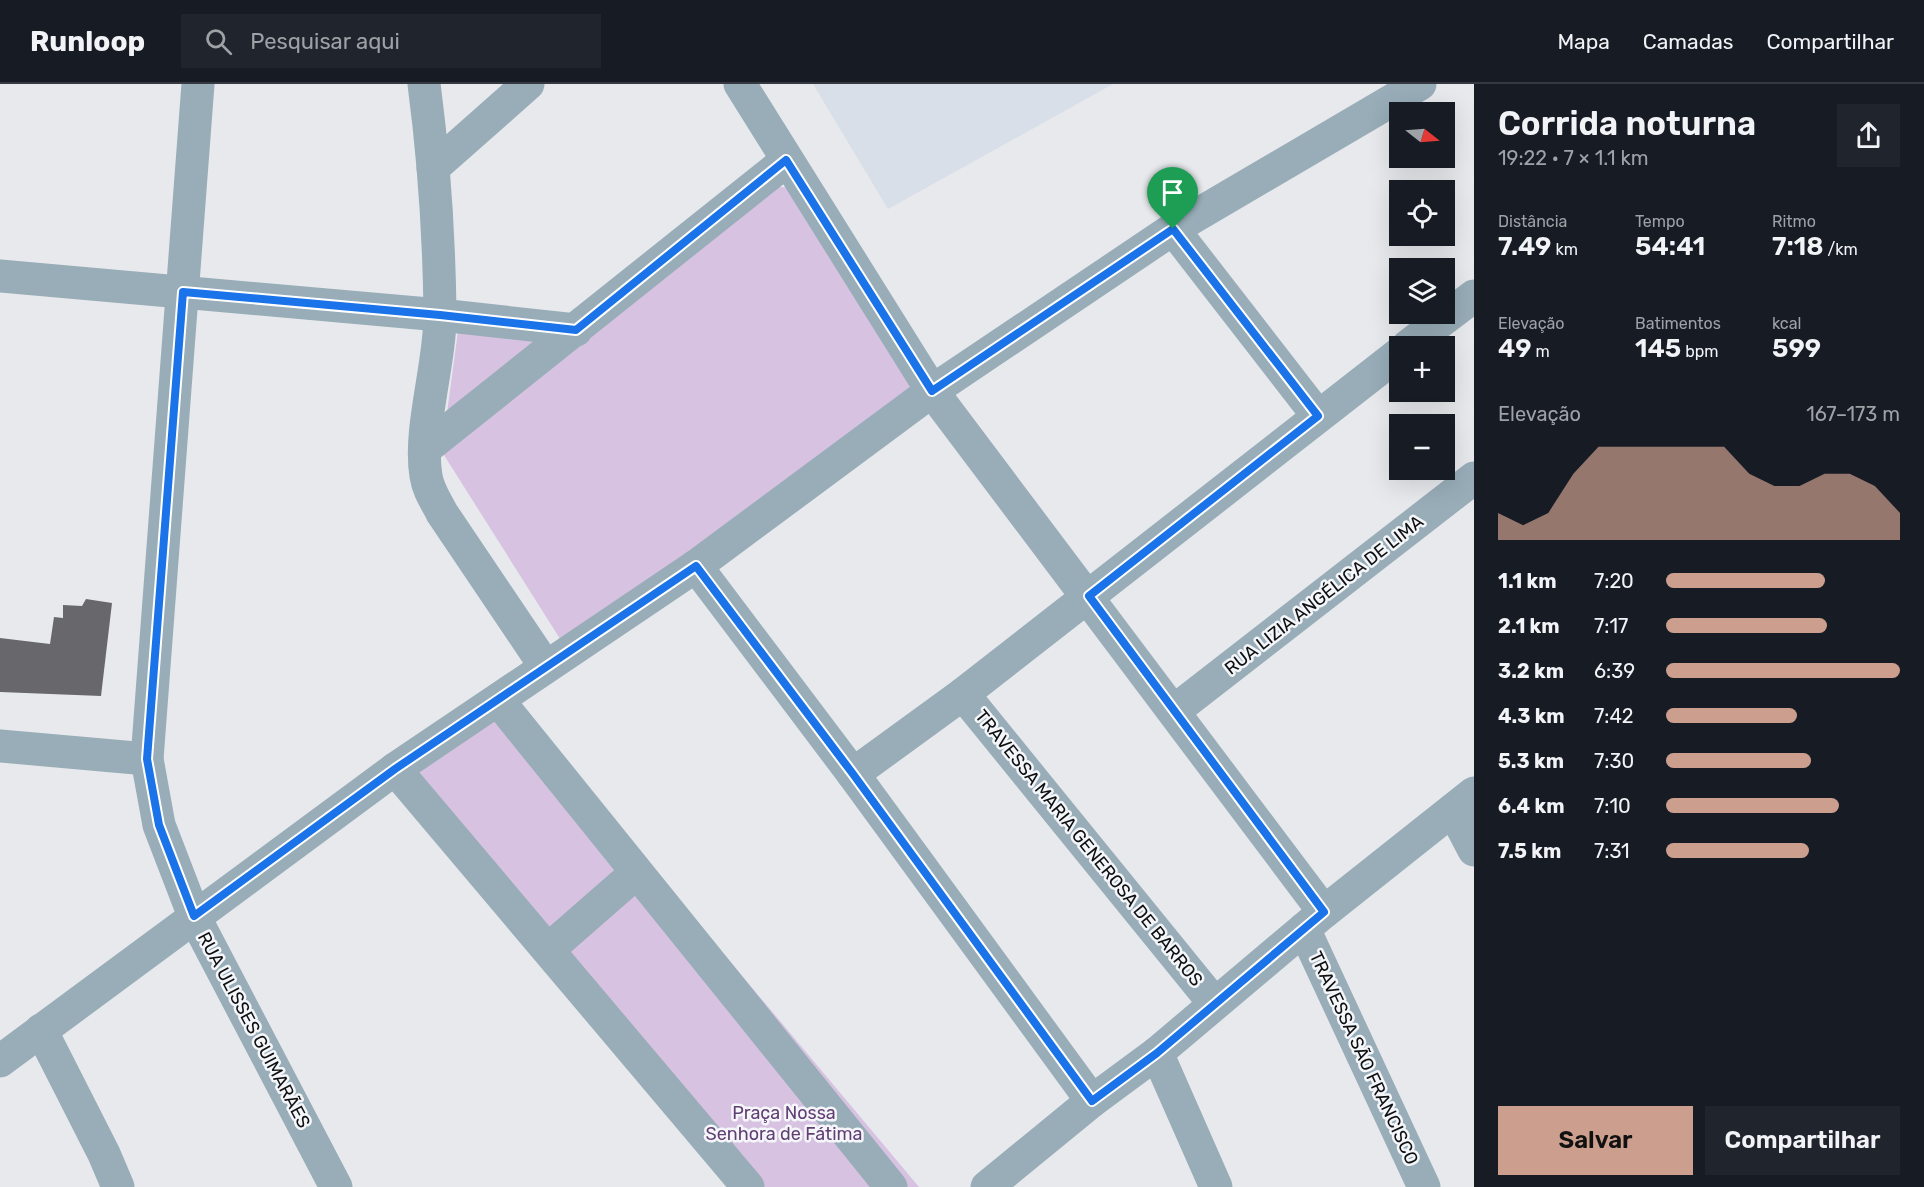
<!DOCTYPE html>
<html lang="pt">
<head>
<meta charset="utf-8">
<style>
  body { margin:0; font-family:Rubik,sans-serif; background:#20242c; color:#f1f3f6; height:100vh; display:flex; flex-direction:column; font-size:22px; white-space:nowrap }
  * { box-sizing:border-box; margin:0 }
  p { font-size:20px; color:#9ea1a6 }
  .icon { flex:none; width:33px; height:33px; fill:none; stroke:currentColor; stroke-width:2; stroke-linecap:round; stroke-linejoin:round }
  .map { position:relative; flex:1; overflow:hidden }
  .sheet { display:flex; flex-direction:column; background:#171b24; width:450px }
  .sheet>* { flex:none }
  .needle { width:39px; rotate:107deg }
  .buttons { position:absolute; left:1389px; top:18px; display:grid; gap:12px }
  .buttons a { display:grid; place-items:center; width:66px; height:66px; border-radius:0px; background:#171b24; box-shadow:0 6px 24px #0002; font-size:30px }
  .pin { position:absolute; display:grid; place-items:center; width:51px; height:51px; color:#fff; margin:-62px -26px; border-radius:50% 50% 50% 0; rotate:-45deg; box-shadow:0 0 6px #0007 }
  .pin .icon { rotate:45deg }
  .round { display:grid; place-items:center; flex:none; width:63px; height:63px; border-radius:0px; background:#20242c }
  .head { display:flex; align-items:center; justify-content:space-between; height:102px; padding:0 24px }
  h1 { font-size:33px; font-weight:600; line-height:45px }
  .metrics { display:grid; grid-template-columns:repeat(3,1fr); gap:9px; height:102px; padding:6px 24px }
  .metrics div { display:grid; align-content:center }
  .metrics b { font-size:26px; font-weight:600 }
  .metrics small { font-size:16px; font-weight:400 }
  .metrics p { font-size:16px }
  .chart { height:168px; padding:12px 24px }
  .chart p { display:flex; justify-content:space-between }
  .chart svg { width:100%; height:108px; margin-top:6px; fill:#cb9e8e; opacity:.7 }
  .action { display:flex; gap:12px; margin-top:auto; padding:12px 24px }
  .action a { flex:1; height:69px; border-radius:0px; background:#cb9e8e; color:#111; font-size:24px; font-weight:600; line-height:69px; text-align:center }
  .action a+a { background:#20242c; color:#f1f3f6 }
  ul { padding:0 24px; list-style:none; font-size:20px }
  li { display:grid; grid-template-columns:96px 72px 1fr; align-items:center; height:45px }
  li i { height:15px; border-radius:8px; background:#cb9e8e }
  header { display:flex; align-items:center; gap:36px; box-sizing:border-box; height:84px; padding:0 30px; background:#171b24; border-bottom:2px solid #363941 }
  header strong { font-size:28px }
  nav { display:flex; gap:33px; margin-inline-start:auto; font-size:21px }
  .search { width:420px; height:54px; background:#20242c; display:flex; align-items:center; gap:15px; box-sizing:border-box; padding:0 21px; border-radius:0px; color:#9ea1a6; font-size:22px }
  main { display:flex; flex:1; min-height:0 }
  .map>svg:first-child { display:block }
  .built { fill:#d8dfe8 }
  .green { fill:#d7c2e2 }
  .building { fill:#68686c }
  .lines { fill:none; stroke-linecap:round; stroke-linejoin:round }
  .minor { stroke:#98adb8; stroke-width:33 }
  .route-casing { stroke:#fff; stroke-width:12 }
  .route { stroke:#1a73e8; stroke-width:8 }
  .labels { text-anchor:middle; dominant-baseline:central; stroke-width:5; stroke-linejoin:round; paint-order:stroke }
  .street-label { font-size:18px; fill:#0e0f10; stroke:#f4f6fa }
  .park-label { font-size:18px; fill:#623f73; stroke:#f4f6fa }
</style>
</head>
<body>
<header>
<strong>Runloop</strong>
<div class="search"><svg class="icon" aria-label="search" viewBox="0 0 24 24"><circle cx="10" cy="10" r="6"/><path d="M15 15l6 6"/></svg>Pesquisar aqui</div>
<nav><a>Mapa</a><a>Camadas</a><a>Compartilhar</a></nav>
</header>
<main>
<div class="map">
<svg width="1474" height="1103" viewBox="0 0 1474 1103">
  <rect width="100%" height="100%" fill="#e7e9ec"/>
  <polygon class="built" points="813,0 1113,0 888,125"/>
  <g class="green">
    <polygon points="758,99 806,107 921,315 569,569 437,360"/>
    <polygon points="458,247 545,255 447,329"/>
    <polygon points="502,605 919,1103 754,1103 415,686"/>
  </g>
  <polygon class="building" points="86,515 112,519 101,612 0,608 0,554 50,560 54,533 63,534 63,521 82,522"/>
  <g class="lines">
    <g class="minor">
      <polyline points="198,0 147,675 159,741 194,832 336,1103"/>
      <path d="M424,0C434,75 439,152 440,228C441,278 418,345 426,392C428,406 436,417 442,429L545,582"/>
      <polyline points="740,0 932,307 1324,828"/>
      <polyline points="433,84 528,0"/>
      <polyline points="1173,145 1318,332"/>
      <polyline points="0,192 440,231 576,246"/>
      <polyline points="1408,262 1474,212"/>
      <polyline points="426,364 786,77"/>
      <polyline points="696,482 853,690 1092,1017"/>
      <polyline points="963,610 1214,919"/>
      <polyline points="498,616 891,1103"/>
      <polyline points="1174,627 1474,394"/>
      <polyline points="0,662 147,675"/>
      <polyline points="395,685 748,1103"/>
      <polyline points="853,690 963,610 1400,269"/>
      <polyline points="1453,726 1474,766"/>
      <polyline points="1304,845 1424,1103"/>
      <polyline points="549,865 636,789"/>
      <polyline points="41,946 104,1070 118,1103"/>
      <polyline points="1157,969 1216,1103"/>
      <polyline points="0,977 395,685 696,482 932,307 1173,145 1420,0"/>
      <polyline points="987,1103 1092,1017 1157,969 1324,828 1474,709"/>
    </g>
  </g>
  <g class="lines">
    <g class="route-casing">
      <polygon id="route" points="786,76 932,307 1173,145 1318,332 1089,512 1324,828 1157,969 1092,1017 853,690 696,482 395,685 194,832 159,741 147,675 183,208 440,231 576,246"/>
    </g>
    <use href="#route" class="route"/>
  </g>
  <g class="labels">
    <g class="street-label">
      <text transform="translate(1324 511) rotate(-38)">RUA LIZIA ANGÉLICA DE LIMA</text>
      <text transform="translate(1089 764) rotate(51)">TRAVESSA MARIA GENEROSA DE BARROS</text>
      <text transform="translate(254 946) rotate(62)">RUA ULISSES GUIMARÃES</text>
      <text transform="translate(1364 974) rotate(65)">TRAVESSA SÃO FRANCISCO</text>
    </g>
    <g class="park-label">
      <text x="784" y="1029">Praça Nossa<tspan x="784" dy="21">Senhora de Fátima</tspan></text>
    </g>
  </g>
</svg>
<div class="buttons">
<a><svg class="needle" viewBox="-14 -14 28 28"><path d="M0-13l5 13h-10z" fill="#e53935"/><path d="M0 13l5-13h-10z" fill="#9ea1a6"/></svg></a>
<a><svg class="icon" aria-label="locate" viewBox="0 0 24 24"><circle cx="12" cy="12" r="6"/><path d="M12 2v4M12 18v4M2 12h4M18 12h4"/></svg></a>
<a><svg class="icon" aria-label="layers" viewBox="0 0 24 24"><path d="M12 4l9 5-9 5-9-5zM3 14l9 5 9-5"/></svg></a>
<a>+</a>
<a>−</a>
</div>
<div class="pin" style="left:1173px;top:145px;background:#1e9e55"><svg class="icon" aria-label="arrive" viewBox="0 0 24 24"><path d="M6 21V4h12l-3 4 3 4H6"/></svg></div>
</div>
<section class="sheet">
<div class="head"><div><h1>Corrida noturna</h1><p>19:22 · 7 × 1.1 km</p></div><a class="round"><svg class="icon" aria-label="share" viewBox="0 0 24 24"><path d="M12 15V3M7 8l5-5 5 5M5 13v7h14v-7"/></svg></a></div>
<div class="metrics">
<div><p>Distância</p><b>7.49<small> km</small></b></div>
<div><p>Tempo</p><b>54:41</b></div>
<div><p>Ritmo</p><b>7:18<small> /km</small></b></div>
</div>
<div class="metrics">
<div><p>Elevação</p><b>49<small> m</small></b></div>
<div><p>Batimentos</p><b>145<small> bpm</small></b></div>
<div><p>kcal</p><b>599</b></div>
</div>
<div class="chart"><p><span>Elevação</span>167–173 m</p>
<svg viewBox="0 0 160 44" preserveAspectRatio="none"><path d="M0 44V33L10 38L20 33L30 17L40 6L50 6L60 6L70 6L80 6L90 6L100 17L110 22L120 22L130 17L140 17L150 22L160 33V44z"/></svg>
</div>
<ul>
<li><b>1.1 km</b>7:20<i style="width:68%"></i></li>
<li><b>2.1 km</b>7:17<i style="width:69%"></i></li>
<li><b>3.2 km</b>6:39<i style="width:100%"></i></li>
<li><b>4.3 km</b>7:42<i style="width:56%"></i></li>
<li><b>5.3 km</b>7:30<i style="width:62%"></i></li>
<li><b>6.4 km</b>7:10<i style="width:74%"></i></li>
<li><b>7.5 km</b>7:31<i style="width:61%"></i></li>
</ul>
<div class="action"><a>Salvar</a><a>Compartilhar</a></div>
</section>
</main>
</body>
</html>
